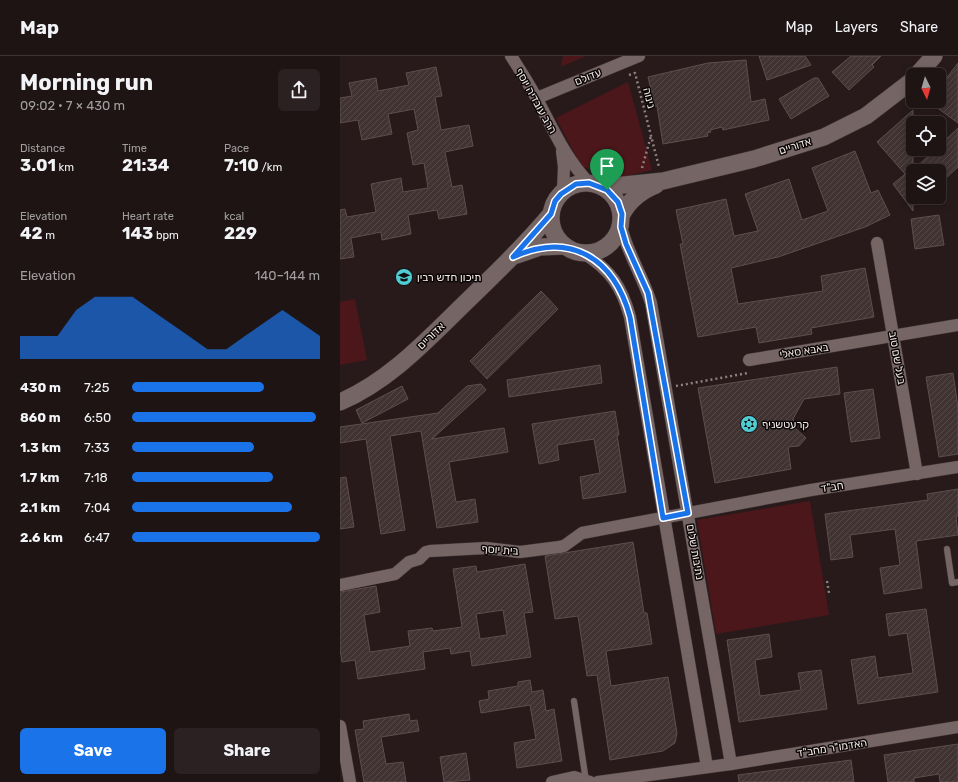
<!DOCTYPE html>
<html lang="en">
<head>
<meta charset="utf-8">
<style>
  body { margin:0; font-family:Rubik,"Noto Sans Hebrew",sans-serif; background:#2b2122; color:#f1f3f6; height:100vh; display:flex; flex-direction:column; font-size:15px; white-space:nowrap }
  * { box-sizing:border-box; margin:0 }
  p { font-size:13px; color:#a19ea0 }
  .icon { flex:none; width:22px; height:22px; fill:none; stroke:currentColor; stroke-width:2; stroke-linecap:round; stroke-linejoin:round }
  .map { position:relative; flex:1; overflow:hidden }
  .details { display:flex; flex-direction:column; background:#1e1414; width:340px }
  .details>* { flex:none }
  .needle { width:26px; rotate:175deg }
  .fabs { position:absolute; left:566px; top:12px; display:grid; gap:8px }
  .fabs a { display:grid; place-items:center; width:40px; height:40px; border-radius:6px; background:#1e1414; box-shadow:0 2px 10px #0003,0 0 0 1px #3c3334; font-size:20px }
  .pin { position:absolute; display:grid; place-items:center; width:34px; height:34px; color:#fff; margin:-41px -17px; border-radius:50% 50% 50% 0; rotate:-45deg; box-shadow:0 0 4px #0007 }
  .pin .icon { rotate:45deg }
  .round { display:grid; place-items:center; flex:none; width:42px; height:42px; border-radius:6px; background:#2b2122 }
  .head { display:flex; align-items:center; justify-content:space-between; height:68px; padding:0 20px }
  h1 { font-size:22px; font-weight:700; line-height:30px }
  .metrics { display:grid; grid-template-columns:repeat(3,1fr); gap:6px; height:68px; padding:4px 20px }
  .metrics div { display:grid; align-content:center }
  .metrics b { font-size:17px; font-weight:700 }
  .metrics small { font-size:11px; font-weight:400 }
  .metrics p { font-size:11px }
  .chart { height:112px; padding:8px 20px }
  .chart p { display:flex; justify-content:space-between }
  .chart svg { width:100%; height:72px; margin-top:4px; fill:#1a73e8; opacity:.7 }
  .cta { display:flex; gap:8px; margin-top:auto; padding:8px 20px }
  .cta a { flex:1; height:46px; border-radius:6px; background:#1a73e8; color:#fff; font-size:16px; font-weight:700; line-height:46px; text-align:center }
  .cta a+a { background:#2b2122; color:#f1f3f6 }
  ul { padding:0 20px; list-style:none; font-size:13px }
  li { display:grid; grid-template-columns:64px 48px 1fr; align-items:center; height:30px }
  li i { height:10px; border-radius:5px; background:#1a73e8 }
  header { display:flex; align-items:center; gap:24px; box-sizing:border-box; height:56px; padding:0 20px; background:#1e1414; border-bottom:1px solid #3c3334 }
  header strong { font-size:19px }
  nav { display:flex; gap:22px; margin-inline-start:auto; font-size:14px }
  main { display:flex; flex:1; min-height:0 }
  .map>svg:first-child { display:block }
  .park { fill:#4b171a }
  .building { fill:url(#building-hatch); stroke:#5e4e4e; fill-rule:evenodd }
  .lines { fill:none; stroke-linecap:round; stroke-linejoin:round }
  .lane-casing { stroke:#423737; stroke-width:7 }
  .street-casing { stroke:#423737; stroke-width:13 }
  .secondary-casing { stroke:#423737; stroke-width:18 }
  .path { stroke:#8d8181; stroke-width:2.5; stroke-dasharray:2 3; stroke-linecap:butt }
  .lane { stroke:#766565; stroke-width:6 }
  .street { stroke:#766565; stroke-width:12 }
  .secondary { stroke:#766565; stroke-width:17 }
  .route-casing { stroke:#fff; stroke-width:8 }
  .route { stroke:#1a73e8; stroke-width:5 }
  .labels { text-anchor:middle; dominant-baseline:central; stroke-width:3; stroke-linejoin:round; paint-order:stroke }
  .street-label { font-size:11px; fill:#f3e9e8; stroke:#0c0707 }
  .poi-label { font-size:11px; fill:#f3e9e8; stroke:#0c0707; text-anchor:start }
</style>
</head>
<body>
<header>
<strong>Map</strong>
<nav><a>Map</a><a>Layers</a><a>Share</a></nav>
</header>
<main>
<section class="details">
<div class="head"><div><h1>Morning run</h1><p>09:02 · 7 × 430 m</p></div><a class="round"><svg class="icon" aria-label="share" viewBox="0 0 24 24"><path d="M12 15V3M7 8l5-5 5 5M5 13v7h14v-7"/></svg></a></div>
<div class="metrics">
<div><p>Distance</p><b>3.01<small> km</small></b></div>
<div><p>Time</p><b>21:34</b></div>
<div><p>Pace</p><b>7:10<small> /km</small></b></div>
</div>
<div class="metrics">
<div><p>Elevation</p><b>42<small> m</small></b></div>
<div><p>Heart rate</p><b>143<small> bpm</small></b></div>
<div><p>kcal</p><b>229</b></div>
</div>
<div class="chart"><p><span>Elevation</span>140–144 m</p>
<svg viewBox="0 0 160 44" preserveAspectRatio="none"><path d="M0 44V30L10 30L20 30L30 14L40 6L50 6L60 6L70 14L80 22L90 30L100 38L110 38L120 30L130 22L140 14L150 22L160 30V44z"/></svg>
</div>
<ul>
<li><b>430 m</b>7:25<i style="width:70%"></i></li>
<li><b>860 m</b>6:50<i style="width:98%"></i></li>
<li><b>1.3 km</b>7:33<i style="width:65%"></i></li>
<li><b>1.7 km</b>7:18<i style="width:75%"></i></li>
<li><b>2.1 km</b>7:04<i style="width:85%"></i></li>
<li><b>2.6 km</b>6:47<i style="width:100%"></i></li>
</ul>
<div class="cta"><a>Save</a><a>Share</a></div>
</section>
<div class="map">
<svg width="618" height="726" viewBox="0 0 618 726">
  <defs>
    <pattern id="building-hatch" width="6" height="6" patternUnits="userSpaceOnUse"><rect width="6" height="6" fill="#423333"/><path d="M-1 1l2-2M0 6l6-6M5 7l2-2" fill="none" stroke="#544747"/></pattern>
  </defs>
  <rect width="100%" height="100%" fill="#281a1a"/>
  <g class="park">
    <polygon points="223,0 246,0 221,11"/>
    <polygon points="288,26 312,114 273,123 241,110 216,62"/>
    <polygon points="15,243 27,304 0,309 0,246"/>
    <polygon points="470,445 489,559 376,578 357,464"/>
  </g>
  <g class="building">
    <polygon points="419,0 465,0 471,9 427,24"/>
    <polygon points="511,0 541,0 532,9 534,11 509,34 492,16"/>
    <polygon points="406,4 411,46 425,43 429,64 383,74 382,71 370,74 371,76 367,77 368,80 323,88 317,50 315,50 308,21 368,7"/>
    <polygon points="618,7 618,67 588,45 599,45 599,32"/>
    <polygon points="96,11 102,40 95,41 101,74 129,69 133,90 105,96 112,131 122,129 127,158 99,163 97,154 68,159 71,178 42,184 41,176 11,182 14,201 0,203 0,154 5,153 7,161 36,156 31,128 61,122 63,136 88,132 84,107 73,109 67,77 78,74 74,53 48,58 52,78 22,84 18,64 0,67 0,42 12,40 9,27 36,22 38,35 69,29 66,17"/>
    <polygon points="474,22 478,22 489,40 451,63 439,43"/>
    <polygon points="573,54 573,114 596,93 599,93 599,90 618,72 618,111 606,122 602,122 599,119 599,115 573,115 573,155 553,128 565,118 537,86"/>
    <polygon points="515,95 531,137 538,134 550,159 525,171 438,201 391,212 398,248 483,235 481,220 525,212 534,261 471,272 472,278 419,287 416,271 358,281 340,188 343,188 336,154 386,143 394,180 418,175 405,138 449,123 462,164 488,155 472,112"/>
    <polygon points="599,159 604,189 575,193 571,163"/>
    <polygon points="201,235 218,253 147,323 130,305"/>
    <polygon points="260,309 262,327 169,341 167,324"/>
    <polygon points="497,311 500,338 464,343 453,363 455,372 466,382 459,390 448,391 451,413 375,427 358,332"/>
    <polygon points="613,317 618,352 618,398 599,401 586,321"/>
    <polygon points="141,328 146,334 92,383 164,372 168,396 109,406 116,446 135,443 138,466 97,472 81,375 50,380 65,474 41,478 26,383 0,387 0,371 98,357 127,330"/>
    <polygon points="62,330 68,343 22,367 16,354"/>
    <polygon points="533,333 540,382 511,386 504,337"/>
    <polygon points="275,355 279,379 277,379 286,436 243,443 240,421 260,417 254,383 217,389 219,404 199,408 192,368"/>
    <polygon points="6,421 14,471 0,473 0,422"/>
    <polygon points="618,433 618,460 616,460 618,479 576,485 582,532 544,538 540,512 560,509 555,473 510,479 513,501 491,504 485,458 588,444 587,438"/>
    <polygon points="293,486 304,557 307,557 312,588 266,595 271,630 328,621 337,677 335,687 323,695 270,704 257,619 247,620 238,560 215,563 205,500"/>
    <path d="M185,508L193,556L184,557L191,601L132,610L130,595L111,598L110,592L83,596L85,613L18,623L15,604L2,606L0,593V536L36,530L40,556L24,559L30,596L70,590L68,575L92,572L93,575L122,571L113,513L136,510L137,516ZM163,554L167,579L140,583L136,558Z"/>
    <polygon points="586,553 598,636 518,648 511,604 535,600 538,622 573,617 567,577 549,580 546,558"/>
    <polygon points="429,578 432,601 415,604 420,640 461,634 458,617 481,614 487,653 399,666 387,584"/>
    <polygon points="190,624 192,636 203,634 206,655 214,653 222,705 177,712 174,687 196,683 190,649 141,657 139,645 149,643 148,635 178,630 178,626"/>
    <polygon points="69,658 70,665 77,664 79,675 41,681 46,708 63,706 66,726 24,726 15,674 24,673 23,665"/>
    <polygon points="618,688 618,726 600,726 599,718 574,722 574,726 548,726 544,699"/>
    <polygon points="126,697 130,724 104,726 100,701"/>
    <polygon points="511,704 514,726 399,726 398,719"/>
  </g>
  <g class="lines">
    <g class="lane-casing">
      <g id="lane">
        <polyline points="607,493 612,527 618,526"/>
        <polyline points="234,645 246,725"/>
      </g>
    </g>
    <g class="street-casing">
      <g id="street">
        <path d="M171,0C180,14 189,28 197,43C213,73 225,102 249,127"/>
        <polyline points="197,42 299,0"/>
        <polyline points="222,95 224,111 223,135"/>
        <path d="M281,171C288,198 303,221 311,247L391,708"/>
        <polyline points="537,187 577,418"/>
        <path d="M243,197C270,213 282,231 290,261L367,711"/>
        <polyline points="409,304 618,269"/>
        <polyline points="0,529 55,518 69,506 79,503 86,496 90,495 146,492 180,496 219,491 224,490 242,477 471,434 618,411"/>
        <polyline points="0,670 10,726"/>
        <polyline points="212,726 234,721 250,726"/>
        <polyline points="258,726 391,708 618,671"/>
      </g>
    </g>
    <g class="secondary-casing">
      <g id="secondary">
        <polyline points="577,19 594,0"/>
        <circle cx="246" cy="162" r="35"/>
        <polyline points="264,131 323,125 414,103 484,81 526,60 573,24"/>
        <path d="M282,158C290,143 301,135 316,129"/>
        <polyline points="177,199 200,191 225,190"/>
        <path d="M0,346C49,325 86,285 124,248C154,219 184,190 211,158"/>
      </g>
    </g>
    <g class="path">
      <polyline points="289,19 295,17 319,111"/>
      <polyline points="302,112 311,80"/>
      <polyline points="336,330 408,317"/>
      <polyline points="487,525 489,537"/>
    </g>
    <use href="#lane" class="lane"/>
    <use href="#street" class="street"/>
    <use href="#secondary" class="secondary"/>
  </g>
  <g class="lines">
    <g class="route-casing">
      <path id="route" d="M249,127L267,134L278,146L282,158L281,171L286,188L308,237L348,457L323,462L290,261C274,202 230,175 173,201L211,158L215,145L221,138L236,128Z"/>
    </g>
    <use href="#route" class="route"/>
  </g>
  <defs>
    <g id="school-disc" transform="scale(0.9)"><circle r="9.5" fill="#51ccd3" stroke="#0c0707"/><path d="M0-5L7-2L0 1L-7-2ZM-4 1L0 2.5L4 1V4Q0 6-4 4Z" fill="#111"/></g>
    <g id="synagogue-disc" transform="scale(0.9)"><circle r="9.5" fill="#51ccd3" stroke="#0c0707"/><path d="M0-6.5L5.6 3.2H-5.6ZM0 6.5L5.6-3.2H-5.6Z" fill="#111"/></g>
  </defs>
  <g fill-rule="evenodd">
    <use href="#school-disc" x="64" y="221"/>
    <use href="#synagogue-disc" x="409" y="368"/>
  </g>
  <g class="labels">
    <g class="street-label">
      <text transform="translate(248 21) rotate(-22)">עדולם</text>
      <text transform="translate(309 42) rotate(76)">נינוה</text>
      <text transform="translate(196 45) rotate(61)">הרב עובדיה יוסף</text>
      <text transform="translate(455 90) rotate(-18)">אדוריים</text>
      <text transform="translate(91 280) rotate(-44)">אדוריים</text>
      <text transform="translate(464 295) rotate(-9)">באבא סאלי</text>
      <text transform="translate(557 302) rotate(80)">בעל שם טוב</text>
      <text transform="translate(492 431) rotate(-9)">חב"ד</text>
      <text transform="translate(160 494) rotate(4)">בית יוסף</text>
      <text transform="translate(355 496) rotate(80)">נתיבות שלום</text>
      <text transform="translate(492 692) rotate(-9)">האדמו"ר מחב"ד</text>
    </g>
    <g class="poi-label">
      <text x="77" y="221">תיכון חדש רבין</text>
      <text x="422" y="368">קרעטשניף</text>
    </g>
  </g>
</svg>
<div class="fabs">
<a><svg class="needle" viewBox="-14 -14 28 28"><path d="M0-13l5 13h-10z" fill="#e53935"/><path d="M0 13l5-13h-10z" fill="#a19ea0"/></svg></a>
<a><svg class="icon" aria-label="locate" viewBox="0 0 24 24"><circle cx="12" cy="12" r="6"/><path d="M12 2v4M12 18v4M2 12h4M18 12h4"/></svg></a>
<a><svg class="icon" aria-label="layers" viewBox="0 0 24 24"><path d="M12 4l9 5-9 5-9-5zM3 14l9 5 9-5"/></svg></a>
</div>
<div class="pin" style="left:267px;top:134px;background:#1e9e55"><svg class="icon" aria-label="arrive" viewBox="0 0 24 24"><path d="M6 21V4h12l-3 4 3 4H6"/></svg></div>
</div>
</main>
</body>
</html>
